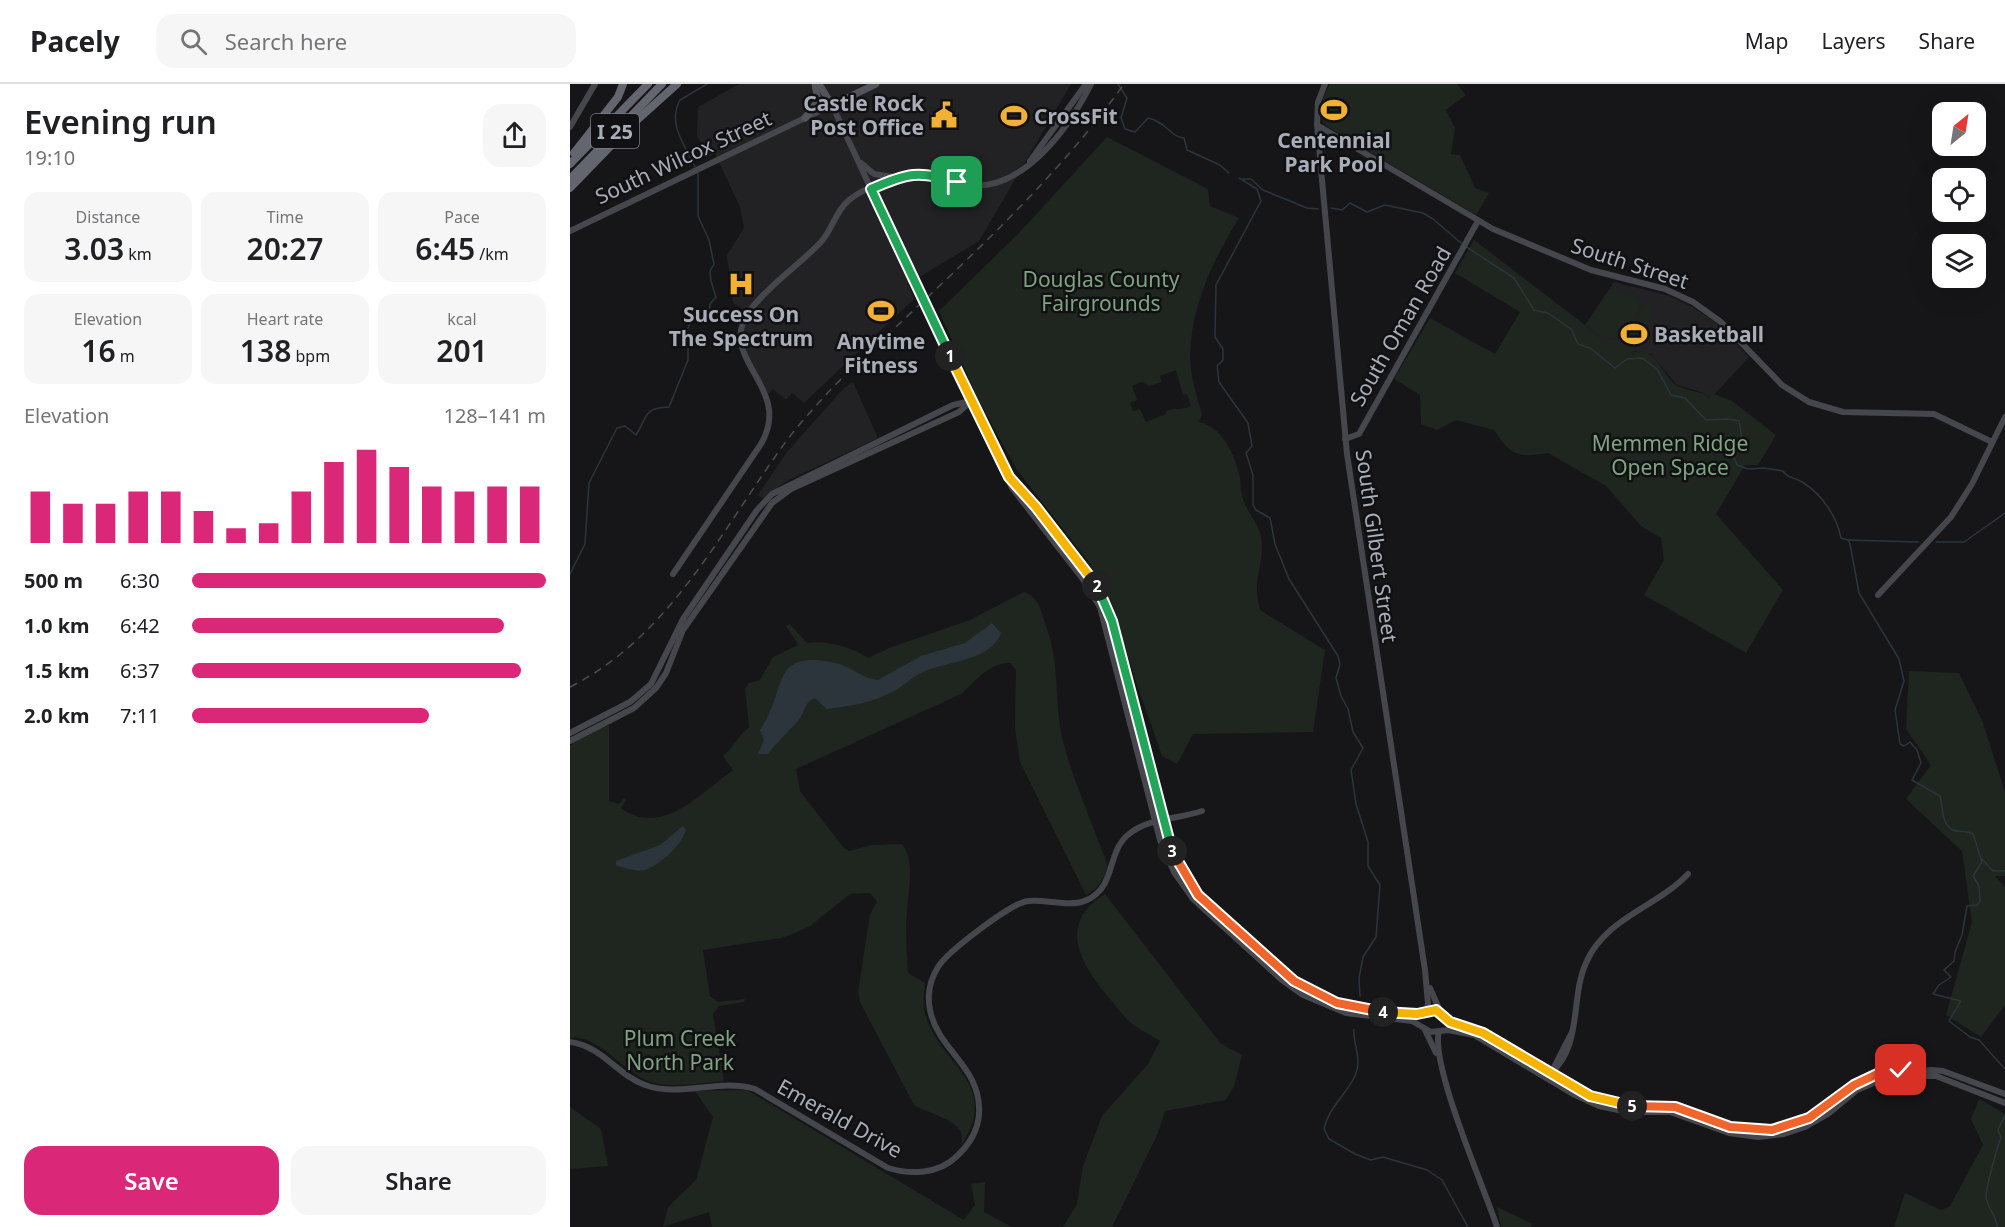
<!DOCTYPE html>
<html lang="en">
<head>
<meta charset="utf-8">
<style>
  body { margin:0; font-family:"Noto Sans",sans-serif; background:#f6f6f6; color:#202124; height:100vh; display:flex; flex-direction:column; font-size:22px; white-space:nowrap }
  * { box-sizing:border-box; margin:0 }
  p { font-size:20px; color:#757577 }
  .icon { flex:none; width:33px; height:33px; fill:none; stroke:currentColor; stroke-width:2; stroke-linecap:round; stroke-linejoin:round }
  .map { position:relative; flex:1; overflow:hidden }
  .sheet { display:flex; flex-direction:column; background:#fff; width:570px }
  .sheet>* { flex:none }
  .needle { width:39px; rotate:30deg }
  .tools { position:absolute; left:1362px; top:18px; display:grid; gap:12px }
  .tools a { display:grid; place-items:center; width:54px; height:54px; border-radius:12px; background:#fff; box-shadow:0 6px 24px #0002; font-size:30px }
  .pin { position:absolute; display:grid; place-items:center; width:51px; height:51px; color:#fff; margin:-26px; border-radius:12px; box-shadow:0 3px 9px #0006 }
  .km { position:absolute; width:30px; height:30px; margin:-15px; border-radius:50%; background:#222; color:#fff; font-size:16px; line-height:30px; text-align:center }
  .round { display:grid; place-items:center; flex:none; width:63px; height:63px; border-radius:18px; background:#f6f6f6 }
  .summary { display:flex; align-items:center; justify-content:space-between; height:102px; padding:0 24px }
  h1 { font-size:33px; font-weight:600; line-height:45px }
  .metrics { display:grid; grid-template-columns:repeat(3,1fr); gap:9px; height:102px; padding:6px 24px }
  .metrics div { display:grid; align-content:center; border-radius:15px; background:#f6f6f6; text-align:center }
  .metrics b { font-size:30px; font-weight:600 }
  .metrics small { font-size:16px; font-weight:400 }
  .metrics p { font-size:16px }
  .chart { height:168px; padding:12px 24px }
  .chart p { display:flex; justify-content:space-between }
  .chart svg { width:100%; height:108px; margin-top:6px; stroke:#db2777; stroke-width:6 }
  .action { display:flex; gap:12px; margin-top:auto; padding:12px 24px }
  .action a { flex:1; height:69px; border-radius:18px; background:#db2777; color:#fff; font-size:24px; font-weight:600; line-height:69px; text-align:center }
  .action a+a { background:#f6f6f6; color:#202124 }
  ul { padding:0 24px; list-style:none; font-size:20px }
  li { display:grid; grid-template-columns:96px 72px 1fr; align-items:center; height:45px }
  li i { height:15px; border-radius:8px; background:#db2777 }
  header { display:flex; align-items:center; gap:36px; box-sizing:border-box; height:84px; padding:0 30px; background:#fff; border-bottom:2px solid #e0e0e0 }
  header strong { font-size:28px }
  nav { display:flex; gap:33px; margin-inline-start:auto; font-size:21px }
  .search { width:420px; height:54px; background:#f6f6f6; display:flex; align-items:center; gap:15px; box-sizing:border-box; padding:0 21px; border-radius:18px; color:#757577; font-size:22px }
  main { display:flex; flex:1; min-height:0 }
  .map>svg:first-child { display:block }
  .built { fill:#222225 }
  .green { fill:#1e261f; fill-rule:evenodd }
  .water { fill:#2c353c }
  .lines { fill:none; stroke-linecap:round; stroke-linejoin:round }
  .stream { stroke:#2c353c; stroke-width:1.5 }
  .secondary { stroke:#45474d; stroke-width:6 }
  .primary { stroke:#53555c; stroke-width:7 }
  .highway { stroke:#63666e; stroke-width:8 }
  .rail { stroke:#4a4c52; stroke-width:1.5; stroke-dasharray:8 6; stroke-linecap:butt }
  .secondary-bridge { stroke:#45474d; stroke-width:6 }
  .split-1-casing { stroke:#fff; stroke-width:12 }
  .split-2-casing { stroke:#fff; stroke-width:12 }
  .split-3-casing { stroke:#fff; stroke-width:12 }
  .split-4-casing { stroke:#fff; stroke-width:12 }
  .split-5-casing { stroke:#fff; stroke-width:12 }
  .split-6-casing { stroke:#fff; stroke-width:12 }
  .split-1 { stroke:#22a559; stroke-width:8 }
  .split-2 { stroke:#f5b400; stroke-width:8 }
  .split-3 { stroke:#22a559; stroke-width:8 }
  .split-4 { stroke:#f0652b; stroke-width:8 }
  .split-5 { stroke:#f5b400; stroke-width:8 }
  .split-6 { stroke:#f0652b; stroke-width:8 }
  .labels { text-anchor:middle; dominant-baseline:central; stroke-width:5; stroke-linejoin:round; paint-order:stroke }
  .shield { fill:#111113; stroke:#7b7e86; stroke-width:1.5 }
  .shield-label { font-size:20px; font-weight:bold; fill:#a8adb8 }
  .poi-label { font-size:21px; font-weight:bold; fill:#a8adb8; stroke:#111113 }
  .street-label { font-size:21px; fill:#a8adb8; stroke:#111113 }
  .park-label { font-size:21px; fill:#7fa381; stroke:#111113 }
</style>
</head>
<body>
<header>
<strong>Pacely</strong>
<div class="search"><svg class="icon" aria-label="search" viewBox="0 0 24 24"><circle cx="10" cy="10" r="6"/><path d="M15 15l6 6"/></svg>Search here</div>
<nav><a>Map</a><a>Layers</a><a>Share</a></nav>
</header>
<main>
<section class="sheet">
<div class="summary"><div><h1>Evening run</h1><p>19:10</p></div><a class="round"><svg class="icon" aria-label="share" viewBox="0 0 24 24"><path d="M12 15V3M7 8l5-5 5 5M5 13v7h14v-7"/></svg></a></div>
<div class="metrics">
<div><p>Distance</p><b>3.03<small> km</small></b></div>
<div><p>Time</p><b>20:27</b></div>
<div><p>Pace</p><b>6:45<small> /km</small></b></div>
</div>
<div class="metrics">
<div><p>Elevation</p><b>16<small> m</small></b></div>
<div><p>Heart rate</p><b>138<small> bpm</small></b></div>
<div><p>kcal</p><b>201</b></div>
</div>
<div class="chart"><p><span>Elevation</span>128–141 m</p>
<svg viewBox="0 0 160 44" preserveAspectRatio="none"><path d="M5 44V23M15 44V28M25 44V28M35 44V23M45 44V23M55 44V31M65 44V38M75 44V36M85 44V23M95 44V11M105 44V6M115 44V13M125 44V21M135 44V23M145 44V21M155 44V21"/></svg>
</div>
<ul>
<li><b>500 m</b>6:30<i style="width:100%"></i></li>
<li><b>1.0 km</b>6:42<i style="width:88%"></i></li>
<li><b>1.5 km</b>6:37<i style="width:93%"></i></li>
<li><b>2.0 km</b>7:11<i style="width:67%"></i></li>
</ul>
<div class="action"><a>Save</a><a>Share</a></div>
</section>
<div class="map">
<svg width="1435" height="1143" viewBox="0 0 1435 1143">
  <rect width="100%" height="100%" fill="#161618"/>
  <g class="built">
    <polygon points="169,0 501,0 409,157 338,200 344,215 234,319 222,309 216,316 203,305 197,311 179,283 171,253 178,228 163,219 157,171 174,144 170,123 145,70 138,73 127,52 128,23"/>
    <polygon points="1044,198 1100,212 1122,223 1145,238 1179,273 1141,314 1131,308 1107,301 1081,270 1066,267 1059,269 1035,262 1015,241"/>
    <polygon points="283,298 308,354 217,397 193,414 188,411 217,368 274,304"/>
  </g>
  <g class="green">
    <path d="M760,0H887L896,11L876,26L885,44L881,70L890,71L905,104L919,109L906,131L756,42C745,28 753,14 760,0Z"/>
    <path d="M537,53L638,105L640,122L669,134C643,176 621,222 620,272C620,291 627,313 632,331L629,338C653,343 665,371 670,394C671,400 670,406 672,412C677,431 692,439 692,462C692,488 682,495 690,526L755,566L743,648L623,650L607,680L592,672L566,598L542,520L518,477L447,386L406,311L369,227L448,150ZM606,286L613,311L617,310L621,322C610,327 606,323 596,327V330L576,338L570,325L563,327L560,319L567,316L562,302L572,298L579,302L592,298L590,292Z"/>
    <path d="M904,156L1015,241L1035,261L1040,254L1049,258L1054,255L1078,219L1082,225L1081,231L1060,269C1090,260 1089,293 1110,303C1120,308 1130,306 1140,314L1144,310L1162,317L1206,351L1188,381H1175L1146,430L1213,506L1176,569L1074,511L1094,476L1091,454L1071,442L1036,402L978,369C947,374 941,372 924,346L886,336L867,346L851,340L850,311L824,295L860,234L925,270L950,228L885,189Z"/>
    <polygon points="1044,202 1067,215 1071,222 1050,255 1030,251 1018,241"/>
    <path d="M454,508C470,513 472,531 477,545C490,581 484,620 493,657C504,699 523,741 538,782C533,796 529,804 516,811L450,678L445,643L446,586L440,579C421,578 405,597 391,610L226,685L230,707L273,763L279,767L302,761L332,760C346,779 338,806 337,828C335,848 337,869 338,889L355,899C354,912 352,924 357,936C376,985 430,1001 391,1062C391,1059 392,1056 392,1053C392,1036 354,1028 344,1021L290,918L288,908L300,830L307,818L300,809L280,810L240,842L225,849L211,854L133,866L140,912L148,918L175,915L174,918L149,922L143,930L154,997C131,999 107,1004 84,999C56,992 28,949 0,954V662L13,652L39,641V717L49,720L54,714L56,716L51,724C91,754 131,709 163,686L153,672C163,664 168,652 179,643L175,605L179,599L190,596L203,573L228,561L216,542L220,540L237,559C257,556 281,563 298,574L319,564L400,536Z"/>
    <polygon points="1339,587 1389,589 1413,639 1435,708 1435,792 1425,792 1435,803 1435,921 1411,953 1376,931 1402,838 1392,767 1336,715 1361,681 1336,645"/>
    <path d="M535,810L650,959L672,971L664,1002L656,1016L595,1027L588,1049L542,1143H493L507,1120L513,1082L532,1032L578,980L590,957C581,951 570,946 562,940C554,933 547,923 540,915C511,881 486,840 535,810Z"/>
    <polygon points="177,1006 394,1136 405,1121 401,1100 415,1098 414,1128 442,1143 142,1143 139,1128 93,1143 98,1123 126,1096 143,1033 125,1007"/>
    <polygon points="1409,1015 1435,1030 1435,1143 1324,1143 1335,1109 1371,1126 1380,1122 1413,1061 1401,1035"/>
    <polygon points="0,1023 31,1045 38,1082 0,1085"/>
    <polygon points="927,1123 963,1140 960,1143 931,1143"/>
  </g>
  <g class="water">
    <path d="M422,539L431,549C421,577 378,577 355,587C343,592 334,602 324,607C302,619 280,622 257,625L245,614C233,619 236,628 228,637C218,648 207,658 198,670H188L194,656L190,646C219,605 198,563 269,580C282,584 294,595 308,596L351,572L395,559Z"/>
    <path d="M113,742L116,746C111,762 91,780 75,786C67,788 54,784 46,781V777L90,761Z"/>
  </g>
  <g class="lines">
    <g class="stream">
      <path d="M548,0L557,14L551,34L555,45L565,48L578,34C595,37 602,54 614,54L617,66L650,81L659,89"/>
      <path d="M125,83C115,61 97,40 110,16L137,0"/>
      <polyline points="669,94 687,105 691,117 646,201 645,253 653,265 653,276 647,282 649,298 678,339 682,362 676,369 683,391 683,421 686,426 700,434 705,460 719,495 768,572 770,580 766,594 771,612 778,625 783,648 793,664 781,686 786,720 798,758 798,782 810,801 806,853 793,873 789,894 790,912"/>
      <polyline points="673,95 681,95 693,106 737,124 748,125"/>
      <polyline points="761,124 772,126 780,119 797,128 815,121 853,129 863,135 891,159"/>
      <path d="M895,162L944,194L964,226L978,229L1001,245L1008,260L1020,264L1045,284L1057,275L1072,274L1087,285L1101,311L1115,314L1136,336L1158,335L1169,337L1172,354L1164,373L1167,381L1178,385L1194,384L1213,387C1218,395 1224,393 1232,398C1252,410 1267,433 1271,454L1278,456L1280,460L1289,509L1329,575L1334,597L1325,626L1330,660L1334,662L1340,658L1347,666L1351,679L1342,696L1370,712C1373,722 1371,740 1383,746C1389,749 1396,746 1403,750L1412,778L1403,792L1409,802L1410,817L1407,821L1397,822L1392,851L1385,868L1384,877L1374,886L1381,893L1369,901L1363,910L1391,917L1379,937L1400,953L1409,956L1435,985"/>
      <polyline points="1278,456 1348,458"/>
      <polyline points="1366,458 1394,458 1435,429"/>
      <path d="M0,490L15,460L19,399L47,344L55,342L66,351C78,333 72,324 99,323L118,276V261L114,253L122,235L139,232L140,220L146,213L141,197L140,187L144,180L139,156L128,132V87"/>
      <polyline points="1412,775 1423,787 1435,787"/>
      <path d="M784,945C782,958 793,974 785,992C776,1011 758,1024 754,1045L759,1055L785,1070L801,1076L813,1073L857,1086L872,1096L898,1143"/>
      <path d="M1427,1143C1427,1132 1417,1123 1416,1113C1415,1108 1428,1059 1431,1054L1428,1046L1435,1031"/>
    </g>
    <g class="secondary">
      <polyline points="755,0 748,18 747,41 777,370 855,886 858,920 856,928"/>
      <polyline points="747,41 923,145 1021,186 1095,205 1123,218 1151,238 1212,301 1239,318 1273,328 1364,330 1422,358"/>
      <polyline points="0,43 25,0"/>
      <polyline points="460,77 516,0"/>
      <polyline points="291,79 304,90 324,93"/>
      <polyline points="0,147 262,21 348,206"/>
      <polyline points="360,231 442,404 512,494 530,523 590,756 604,788 623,815 712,896 733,911 776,929 842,937 861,948 878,946 904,951 1003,1010 1029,1022 1058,1028 1100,1028 1159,1049 1188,1053 1214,1050 1235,1043 1258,1030 1287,1006 1311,996 1327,1000 1347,992 1366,992 1435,1019"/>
      <polyline points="775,355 789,350 908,137"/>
      <polyline points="440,394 448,400 519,489 536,520 597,754 606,778 623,804 717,891 750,912 778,923 802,927 847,930 866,926 880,938 913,949 1020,1012 1049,1021 1105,1023 1151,1041 1176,1046 1202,1046 1231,1039 1255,1024 1284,1001 1322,983 1338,989 1361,986 1373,987 1435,1010"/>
      <path d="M103,490L191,360C225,301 142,275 181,225C200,200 228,182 250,159C262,147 265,128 278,117C289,107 312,98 327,93C352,84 373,97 398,101C453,108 499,44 521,0"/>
      <polyline points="1308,511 1381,433 1402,400 1435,333"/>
      <polyline points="0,649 60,618 81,600 113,535 187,426 202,410 383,321 401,317"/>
      <polyline points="0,657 64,624 86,604 96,589 113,546 202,419 221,405 389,328 401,317"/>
      <polyline points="860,904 870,927"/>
      <polyline points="855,946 866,969"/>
      <path d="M869,947C860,981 914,1103 927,1143"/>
      <path d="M0,958C32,962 47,991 75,1001C111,1014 149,994 185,1005L318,1084C341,1091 368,1090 386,1073C398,1062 408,1047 409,1030C412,983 368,967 360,926C357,911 360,896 368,883C377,868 441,819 458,817C477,815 500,824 517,816C547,802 536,768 559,750C578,734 609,735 632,727"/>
      <polyline points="981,989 1002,948"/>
      <path d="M980,990C1013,962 1000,914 1016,879C1035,834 1087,823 1118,790"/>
    </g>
    <g class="primary">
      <polyline points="249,0 262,21 306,0"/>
      <polyline points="235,34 248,17 245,0"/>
    </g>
    <g class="highway">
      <polyline points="4,69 48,13 53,0"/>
      <polyline points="0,80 78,0"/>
      <polyline points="0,95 92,0"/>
      <polyline points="0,104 57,45 107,0"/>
    </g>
    <path class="rail" d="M0,603C100,552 149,450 212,363C227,342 245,323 262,304C363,205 472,115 554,0"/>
    <polyline class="secondary-bridge" points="348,206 360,231"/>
  </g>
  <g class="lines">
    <g class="split-1-casing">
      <path id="split-1" d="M380,272L301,105C337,89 349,86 387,98"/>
    </g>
    <g class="split-2-casing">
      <polyline id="split-2" points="380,272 439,393 466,423 527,502"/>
    </g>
    <g class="split-3-casing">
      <polyline id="split-3" points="527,502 542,537 602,767"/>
    </g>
    <g class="split-4-casing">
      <polyline id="split-4" points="602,767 628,811 724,897 767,919 813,928"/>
    </g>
    <g class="split-5-casing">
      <polyline id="split-5" points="813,928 847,930 866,926 880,938 913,949 1020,1012 1062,1022"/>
    </g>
    <g class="split-6-casing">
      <polyline id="split-6" points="1062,1022 1105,1023 1160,1043 1202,1046 1239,1034 1284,1001 1322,983 1331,986"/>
    </g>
    <use href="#split-1" class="split-1"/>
    <use href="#split-2" class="split-2"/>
    <use href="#split-3" class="split-3"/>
    <use href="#split-4" class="split-4"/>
    <use href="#split-5" class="split-5"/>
    <use href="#split-6" class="split-6"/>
  </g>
  <defs>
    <g id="stadium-bare" transform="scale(2.07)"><path d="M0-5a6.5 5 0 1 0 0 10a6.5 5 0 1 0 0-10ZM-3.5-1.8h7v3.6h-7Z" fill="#f2b134" stroke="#111113" stroke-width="2.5" paint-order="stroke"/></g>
    <g id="civic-bare" transform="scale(2.07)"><path d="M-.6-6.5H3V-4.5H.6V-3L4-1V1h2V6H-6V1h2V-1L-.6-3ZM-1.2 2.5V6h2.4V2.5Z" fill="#f2b134" stroke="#111113" stroke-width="2.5" paint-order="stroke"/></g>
    <g id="hospital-bare" transform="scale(2.07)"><path d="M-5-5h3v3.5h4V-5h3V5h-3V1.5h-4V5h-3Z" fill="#f2b134" stroke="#111113" stroke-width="2.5" paint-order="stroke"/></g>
  </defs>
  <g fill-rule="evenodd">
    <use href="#stadium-bare" x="764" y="26"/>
    <use href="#civic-bare" x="374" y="31"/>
    <use href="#stadium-bare" x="444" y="32"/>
    <use href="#hospital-bare" x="171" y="200"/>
    <use href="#stadium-bare" x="311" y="227"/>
    <use href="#stadium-bare" x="1064" y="250"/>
  </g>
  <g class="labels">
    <rect class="shield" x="21" y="30" width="48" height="34" rx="4.5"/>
    <g class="shield-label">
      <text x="45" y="47">I 25</text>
    </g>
    <g class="poi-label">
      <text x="354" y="19" text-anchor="end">Castle Rock<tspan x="354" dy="24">Post Office</tspan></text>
      <text x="464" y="32" text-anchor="start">CrossFit</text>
      <text x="764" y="56">Centennial<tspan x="764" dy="24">Park Pool</tspan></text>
      <text x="171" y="230">Success On<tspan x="171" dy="24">The Spectrum</tspan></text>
      <text x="1084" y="250" text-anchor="start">Basketball</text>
      <text x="311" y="257">Anytime<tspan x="311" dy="24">Fitness</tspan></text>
    </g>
    <g class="street-label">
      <text transform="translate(113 73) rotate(-25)">South Wilcox Street</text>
      <text transform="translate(1060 179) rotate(18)">South Street</text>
      <text transform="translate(830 242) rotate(-60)">South Oman Road</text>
      <text transform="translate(807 462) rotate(82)">South Gilbert Street</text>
      <text transform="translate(270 1034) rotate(29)">Emerald Drive</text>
    </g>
    <g class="park-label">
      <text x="531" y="195">Douglas County<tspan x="531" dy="24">Fairgrounds</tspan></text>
      <text x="1100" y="359">Memmen Ridge<tspan x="1100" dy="24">Open Space</tspan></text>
      <text x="110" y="954">Plum Creek<tspan x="110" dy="24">North Park</tspan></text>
    </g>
  </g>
</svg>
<div class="tools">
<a><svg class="needle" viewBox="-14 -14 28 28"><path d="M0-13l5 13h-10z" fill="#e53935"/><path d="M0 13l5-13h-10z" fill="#757577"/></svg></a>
<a><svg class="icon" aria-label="locate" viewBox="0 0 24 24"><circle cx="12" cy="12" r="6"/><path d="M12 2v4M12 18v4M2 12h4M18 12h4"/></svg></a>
<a><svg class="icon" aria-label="layers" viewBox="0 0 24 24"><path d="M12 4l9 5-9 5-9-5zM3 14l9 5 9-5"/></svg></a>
</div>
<div class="pin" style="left:387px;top:98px;background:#1e9e55"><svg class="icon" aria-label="arrive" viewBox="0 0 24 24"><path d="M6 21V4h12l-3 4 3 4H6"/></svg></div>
<div class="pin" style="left:1331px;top:986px;background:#d93025"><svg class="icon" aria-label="check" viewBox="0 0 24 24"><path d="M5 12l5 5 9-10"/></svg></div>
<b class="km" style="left:380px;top:272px">1</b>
<b class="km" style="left:527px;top:502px">2</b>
<b class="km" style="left:602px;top:767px">3</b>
<b class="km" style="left:813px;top:928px">4</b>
<b class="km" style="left:1062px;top:1022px">5</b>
</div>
</main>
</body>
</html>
